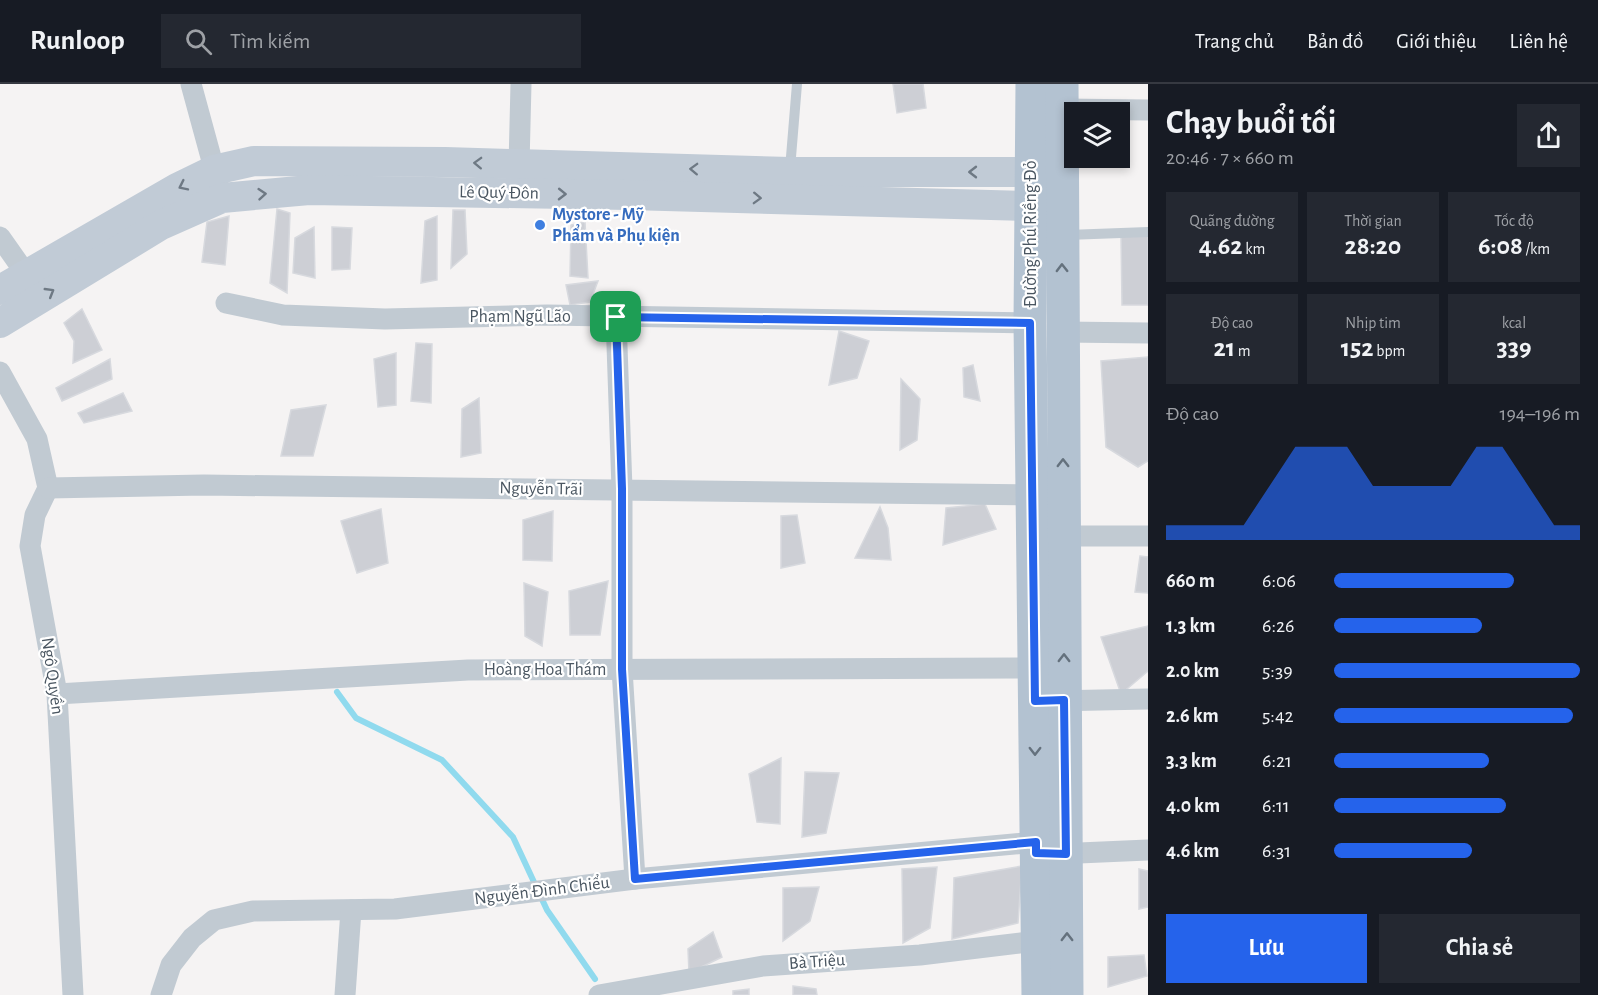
<!DOCTYPE html>
<html lang="vi">
<head>
<meta charset="utf-8">
<style>
  body { margin:0; font-family:"Alegreya Sans",sans-serif; background:#242831; color:#f1f3f6; height:100vh; display:flex; flex-direction:column; font-size:22px; white-space:nowrap }
  * { box-sizing:border-box; margin:0 }
  p { font-size:20px; color:#9ea1a6 }
  .icon { flex:none; width:33px; height:33px; fill:none; stroke:currentColor; stroke-width:2; stroke-linecap:round; stroke-linejoin:round }
  .map { position:relative; flex:1; overflow:hidden }
  .panel { display:flex; flex-direction:column; background:#171b24; width:450px }
  .panel>* { flex:none }
  .tools { position:absolute; left:1064px; top:18px; display:grid; gap:12px }
  .tools a { display:grid; place-items:center; width:66px; height:66px; border-radius:0px; background:#171b24; box-shadow:0 3px 9px #0003; font-size:30px }
  .pin { position:absolute; display:grid; place-items:center; width:51px; height:51px; color:#fff; margin:-26px; border-radius:12px; box-shadow:0 3px 9px #0006 }
  .round { display:grid; place-items:center; flex:none; width:63px; height:63px; border-radius:0px; background:#242831 }
  .summary { display:flex; align-items:center; justify-content:space-between; height:102px; padding:0 18px }
  h1 { font-size:33px; font-weight:700; line-height:45px }
  .metrics { display:grid; grid-template-columns:repeat(3,1fr); gap:9px; height:102px; padding:6px 18px }
  .metrics div { display:grid; align-content:center; border-radius:0px; background:#242831; text-align:center }
  .metrics b { font-size:26px; font-weight:700 }
  .metrics small { font-size:16px; font-weight:400 }
  .metrics p { font-size:16px }
  .chart { height:168px; padding:12px 18px }
  .chart p { display:flex; justify-content:space-between }
  .chart svg { width:100%; height:108px; margin-top:6px; fill:#2563eb; opacity:.7 }
  .cta { display:flex; gap:12px; margin-top:auto; padding:12px 18px }
  .cta a { flex:1; height:69px; border-radius:0px; background:#2563eb; color:#fff; font-size:24px; font-weight:700; line-height:69px; text-align:center }
  .cta a+a { background:#242831; color:#f1f3f6 }
  ul { padding:0 18px; list-style:none; font-size:20px }
  li { display:grid; grid-template-columns:96px 72px 1fr; align-items:center; height:45px }
  li i { height:15px; border-radius:8px; background:#2563eb }
  header { display:flex; align-items:center; gap:36px; box-sizing:border-box; height:84px; padding:0 30px; background:#171b24; border-bottom:2px solid #363941 }
  header strong { font-size:28px }
  nav { display:flex; gap:33px; margin-inline-start:auto; font-size:21px }
  .search { width:420px; height:54px; background:#242831; display:flex; align-items:center; gap:15px; box-sizing:border-box; padding:0 21px; border-radius:0px; color:#9ea1a6; font-size:22px }
  main { display:flex; flex:1; min-height:0 }
  .map>svg:first-child { display:block }
  .lines { fill:none; stroke-linecap:round; stroke-linejoin:round }
  .stream { stroke:#90daee; stroke-width:6 }
  .building { fill:#cdcfd5; stroke:#d7d9de; stroke-width:1.5 }
  .lane { stroke:#c1cad2; stroke-width:10 }
  .street { stroke:#c1cad2; stroke-width:21 }
  .secondary { stroke:#c1cbd6; stroke-width:30 }
  .primary { stroke:#b3c2d1; stroke-width:33 }
  .oneway { stroke:#6e7984 }
  .oneway2 { stroke:#64717d }
  .route-casing { stroke:#fff; stroke-width:12 }
  .route { stroke:#2563eb; stroke-width:8 }
  .shop-dot { fill:#3f7fe0; stroke:#fff; stroke-width:2 }
  .labels { text-anchor:middle; dominant-baseline:central; stroke-width:4.5; stroke-linejoin:round; paint-order:stroke }
  .street-label { font-size:18px; fill:#4a5661; stroke:#fff }
  .shop-label { font-size:18px; font-weight:bold; fill:#366cbe; stroke:#fff; text-anchor:start }
</style>
</head>
<body>
<header>
<strong>Runloop</strong>
<div class="search"><svg class="icon" aria-label="search" viewBox="0 0 24 24"><circle cx="10" cy="10" r="6"/><path d="M15 15l6 6"/></svg>Tìm kiếm</div>
<nav><a>Trang chủ</a><a>Bản đồ</a><a>Giới thiệu</a><a>Liên hệ</a></nav>
</header>
<main>
<div class="map">
<svg width="1148" height="911" viewBox="0 0 1148 911">
  <rect width="100%" height="100%" fill="#f5f3f3"/>
  <g class="lines">
    <polyline class="stream" points="337,608 356,634 442,676 513,753 547,826 595,895"/>
  </g>
  <g class="building">
    <polygon points="893,0 923,0 926,24 897,29"/>
    <polygon points="277,125 290,129 287,209 270,199"/>
    <polygon points="453,126 465,126 467,170 451,184"/>
    <polygon points="229,132 225,181 202,178 207,138"/>
    <polygon points="437,132 437,196 421,199 425,137"/>
    <polygon points="585,138 588,194 570,192 571,141"/>
    <polygon points="314,143 315,194 293,189 295,154"/>
    <polygon points="332,143 352,144 350,185 332,186"/>
    <polygon points="1148,151 1148,221 1122,221 1121,152"/>
    <polygon points="598,197 590,218 570,221 566,201"/>
    <polygon points="82,225 102,266 73,279 74,257 64,239"/>
    <polygon points="839,247 869,257 857,294 829,301"/>
    <polygon points="416,259 432,260 431,319 411,317"/>
    <polygon points="396,269 396,321 378,323 374,275"/>
    <polygon points="1148,273 1148,377 1138,383 1106,363 1101,277"/>
    <polygon points="110,275 112,295 62,317 56,304"/>
    <polygon points="973,281 980,317 964,313 963,284"/>
    <polygon points="901,295 920,315 917,356 900,366"/>
    <polygon points="123,309 132,327 84,339 78,329"/>
    <polygon points="479,314 481,369 461,373 462,325"/>
    <polygon points="326,321 313,372 281,372 291,326"/>
    <polygon points="985,420 996,445 943,461 946,424"/>
    <polygon points="880,423 888,444 891,476 855,474"/>
    <polygon points="381,425 388,479 357,489 341,437"/>
    <polygon points="553,427 552,477 523,476 523,436"/>
    <polygon points="797,431 805,479 781,484 781,432"/>
    <polygon points="1140,472 1148,473 1148,509 1135,508"/>
    <polygon points="608,497 600,551 570,551 569,507"/>
    <polygon points="524,499 548,508 542,562 525,552"/>
    <polygon points="1148,542 1148,587 1121,610 1101,553"/>
    <polygon points="781,674 780,740 757,738 749,690"/>
    <polygon points="805,688 839,689 826,749 802,753"/>
    <polygon points="1022,782 1018,839 952,855 954,794"/>
    <polygon points="937,783 930,844 903,859 902,785"/>
    <polygon points="1139,785 1148,787 1148,823 1139,825"/>
    <polygon points="819,803 810,837 783,857 783,804"/>
    <polygon points="713,848 722,873 689,889 688,865"/>
    <polygon points="1144,871 1147,892 1108,903 1108,873"/>
    <polygon points="793,902 816,905 817,911 793,911"/>
    <polygon points="749,905 749,911 733,911 733,907"/>
  </g>
  <g class="lines">
    <g class="lane">
      <polyline points="790,85 797,0"/>
      <polyline points="1067,151 1148,148"/>
    </g>
    <g class="street">
      <polyline points="191,0 218,99"/>
      <polyline points="1062,25 1148,26"/>
      <polyline points="519,81 521,0"/>
      <polyline points="0,153 26,190"/>
      <polyline points="226,219 283,231 385,235 547,231 1030,239"/>
      <polyline points="616,233 622,405 622,585 635,795"/>
      <polyline points="1063,248 1148,249"/>
      <polyline points="0,288 37,355 48,404 35,431 30,462 57,610 73,911"/>
      <polyline points="48,404 204,401 1033,411"/>
      <polyline points="1064,452 1148,452"/>
      <polyline points="57,610 468,586 1034,584"/>
      <polyline points="1053,617 1148,615"/>
      <polyline points="1056,770 1148,766"/>
      <polyline points="161,911 171,881 192,854 214,836 253,827 395,825 635,795 1036,758"/>
      <polyline points="345,911 351,826"/>
      <polyline points="599,911 763,882 920,871 1037,857"/>
    </g>
    <g class="secondary">
      <polyline points="0,206 177,104 214,86 254,77 445,78 790,88 1031,88"/>
      <polyline points="0,239 161,141 222,114 309,106 629,111 1031,122"/>
    </g>
    <g class="primary">
      <polyline points="1032,0 1030,239 1038,911"/>
      <polyline points="1062,0 1067,911"/>
    </g>
  </g>
  <defs><path id="oneway-chevron" d="M-2-3.5L2.5 0L-2 3.5" fill="none" stroke-width="1.6" stroke-linecap="round" stroke-linejoin="round" transform="scale(1.5)"/></defs>
  <g class="oneway">
    <use href="#oneway-chevron" transform="translate(478 79) rotate(-178)"/>
    <use href="#oneway-chevron" transform="translate(694 85) rotate(-178)"/>
    <use href="#oneway-chevron" transform="translate(973 88) rotate(-180)"/>
    <use href="#oneway-chevron" transform="translate(183 102) rotate(154)"/>
    <use href="#oneway-chevron" transform="translate(262 110) rotate(-5)"/>
    <use href="#oneway-chevron" transform="translate(562 110) rotate(1)"/>
    <use href="#oneway-chevron" transform="translate(757 114) rotate(2)"/>
    <use href="#oneway-chevron" transform="translate(50 208) rotate(-31)"/>
  </g>
  <g class="oneway2">
    <use href="#oneway-chevron" transform="translate(1062 184) rotate(-91)"/>
    <use href="#oneway-chevron" transform="translate(1063 379) rotate(-90)"/>
    <use href="#oneway-chevron" transform="translate(1064 574) rotate(-90)"/>
    <use href="#oneway-chevron" transform="translate(1035 667) rotate(90)"/>
    <use href="#oneway-chevron" transform="translate(1067 853) rotate(-90)"/>
  </g>
  <g class="lines">
    <g class="route-casing">
      <polygon id="route" points="616,233 1030,239 1035,617 1064,616 1066,770 1036,769 1036,758 635,795 622,585 622,405"/>
    </g>
    <use href="#route" class="route"/>
  </g>
  <circle class="shop-dot" cx="540" cy="141" r="6"/>
  <g class="labels">
    <g class="street-label">
      <text transform="translate(499 109) rotate(1)">Lê Quý Đôn</text>
      <text transform="translate(1031 150) rotate(-90)">Đường Phú Riềng Đỏ</text>
      <text x="520" y="233">Phạm Ngũ Lão</text>
      <text transform="translate(541 405) rotate(1)">Nguyễn Trãi</text>
      <text x="545" y="586">Hoàng Hoa Thám</text>
      <text transform="translate(52 592) rotate(82)">Ngô Quyền</text>
      <text transform="translate(542 807) rotate(-7)">Nguyễn Đình Chiểu</text>
      <text transform="translate(817 878) rotate(-4)">Bà Triệu</text>
    </g>
    <g class="shop-label">
      <text x="552" y="131">Mystore - Mỹ<tspan x="552" dy="21">Phẩm và Phụ kiện</tspan></text>
    </g>
  </g>
</svg>
<div class="tools">
<a><svg class="icon" aria-label="layers" viewBox="0 0 24 24"><path d="M12 4l9 5-9 5-9-5zM3 14l9 5 9-5"/></svg></a>
</div>
<div class="pin" style="left:616px;top:233px;background:#1e9e55"><svg class="icon" aria-label="arrive" viewBox="0 0 24 24"><path d="M6 21V4h12l-3 4 3 4H6"/></svg></div>
</div>
<section class="panel">
<div class="summary"><div><h1>Chạy buổi tối</h1><p>20:46 · 7 × 660 m</p></div><a class="round"><svg class="icon" aria-label="share" viewBox="0 0 24 24"><path d="M12 15V3M7 8l5-5 5 5M5 13v7h14v-7"/></svg></a></div>
<div class="metrics">
<div><p>Quãng đường</p><b>4.62<small> km</small></b></div>
<div><p>Thời gian</p><b>28:20</b></div>
<div><p>Tốc độ</p><b>6:08<small> /km</small></b></div>
</div>
<div class="metrics">
<div><p>Độ cao</p><b>21<small> m</small></b></div>
<div><p>Nhịp tim</p><b>152<small> bpm</small></b></div>
<div><p>kcal</p><b>339</b></div>
</div>
<div class="chart"><p><span>Độ cao</span>194–196 m</p>
<svg viewBox="0 0 160 44" preserveAspectRatio="none"><path d="M0 44V38L10 38L20 38L30 38L40 22L50 6L60 6L70 6L80 22L90 22L100 22L110 22L120 6L130 6L140 22L150 38L160 38V44z"/></svg>
</div>
<ul>
<li><b>660 m</b>6:06<i style="width:73%"></i></li>
<li><b>1.3 km</b>6:26<i style="width:60%"></i></li>
<li><b>2.0 km</b>5:39<i style="width:100%"></i></li>
<li><b>2.6 km</b>5:42<i style="width:97%"></i></li>
<li><b>3.3 km</b>6:21<i style="width:63%"></i></li>
<li><b>4.0 km</b>6:11<i style="width:70%"></i></li>
<li><b>4.6 km</b>6:31<i style="width:56%"></i></li>
</ul>
<div class="cta"><a>Lưu</a><a>Chia sẻ</a></div>
</section>
</main>
</body>
</html>
